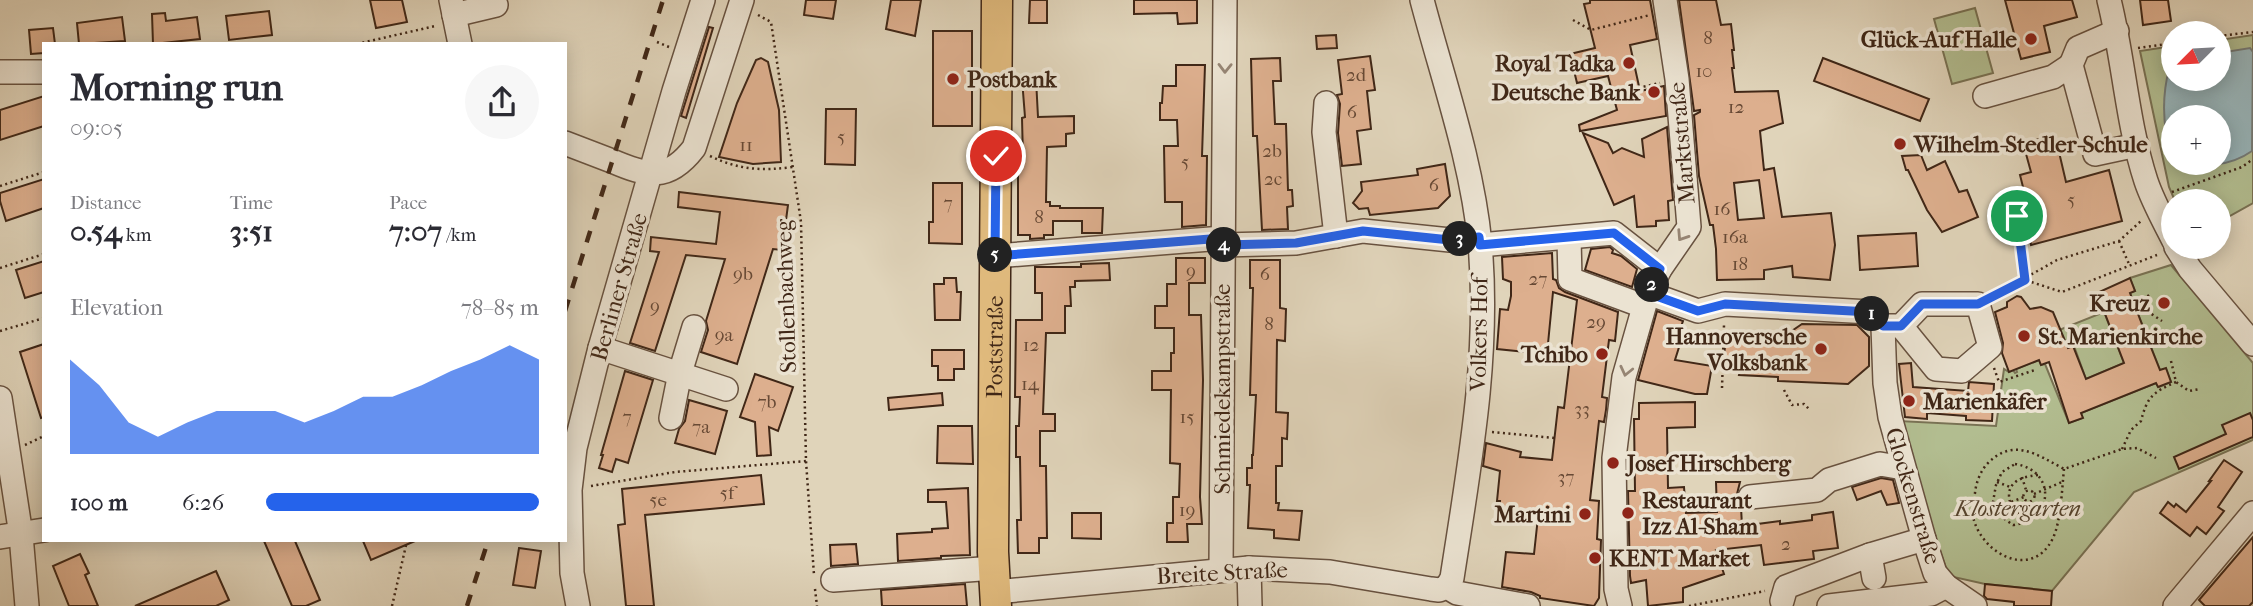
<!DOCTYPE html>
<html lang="en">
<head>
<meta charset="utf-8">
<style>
  body { margin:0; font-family:"IM FELL French Canon",serif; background:#f7f7f7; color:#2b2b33; height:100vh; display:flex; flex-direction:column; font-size:26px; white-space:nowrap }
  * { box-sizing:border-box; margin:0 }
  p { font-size:23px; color:#7c7c81 }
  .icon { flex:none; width:38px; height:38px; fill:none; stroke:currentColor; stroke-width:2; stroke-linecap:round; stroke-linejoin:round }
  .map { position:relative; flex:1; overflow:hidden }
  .drawer { position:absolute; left:42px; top:42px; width:525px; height:500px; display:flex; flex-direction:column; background:#fff; border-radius:0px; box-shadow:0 4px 18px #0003 }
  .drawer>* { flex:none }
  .needle { width:46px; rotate:246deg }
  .buttons { position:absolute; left:2161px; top:21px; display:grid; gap:14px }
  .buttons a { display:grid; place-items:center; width:70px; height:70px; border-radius:50%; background:#fff; box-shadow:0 4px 18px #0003; font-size:35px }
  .pin { position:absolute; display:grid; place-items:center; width:60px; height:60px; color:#fff; margin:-30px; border:4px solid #fff; border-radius:50%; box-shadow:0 2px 7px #0007 }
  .km { position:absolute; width:35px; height:35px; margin:-18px; border-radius:50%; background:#222; color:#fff; font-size:19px; line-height:35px; text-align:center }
  .round { display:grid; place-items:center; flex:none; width:74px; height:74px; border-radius:37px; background:#f7f7f7 }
  .summary { display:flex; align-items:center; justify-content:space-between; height:119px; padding:0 28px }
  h1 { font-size:38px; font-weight:700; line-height:52px }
  .metrics { display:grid; grid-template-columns:repeat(3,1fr); gap:10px; height:119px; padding:7px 28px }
  .metrics div { display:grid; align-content:center }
  .metrics b { font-size:30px; font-weight:700 }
  .metrics small { font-size:19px; font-weight:400 }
  .metrics p { font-size:19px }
  .chart { height:196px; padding:14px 28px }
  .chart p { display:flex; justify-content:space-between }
  .chart svg { width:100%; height:126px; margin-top:7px; fill:#2563eb; opacity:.7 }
  ul { padding:0 28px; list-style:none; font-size:23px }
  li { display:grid; grid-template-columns:112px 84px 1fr; align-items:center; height:52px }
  li i { height:18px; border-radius:9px; background:#2563eb }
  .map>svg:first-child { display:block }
  .green { fill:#b2bd90; stroke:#797254; stroke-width:2; fill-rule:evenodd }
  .water { fill:#98b5ba; stroke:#757c79; stroke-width:2 }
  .building { fill:#ddaf8e; stroke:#402717; stroke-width:2; fill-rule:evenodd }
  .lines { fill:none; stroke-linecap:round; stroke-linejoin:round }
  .minor-casing { stroke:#685240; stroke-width:26 }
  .major-casing { stroke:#402717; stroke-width:33 }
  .path { stroke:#402717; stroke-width:2.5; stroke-dasharray:2 3.5; stroke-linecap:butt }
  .minor { stroke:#ebe3d2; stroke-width:23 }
  .major { stroke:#e0ba7d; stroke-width:30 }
  .rail { stroke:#402717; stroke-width:4.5; stroke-dasharray:12 12; stroke-linecap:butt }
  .oneway { stroke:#968574 }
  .route-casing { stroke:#fff; stroke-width:14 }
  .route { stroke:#2563eb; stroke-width:9 }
  .poi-dot { fill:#8f2418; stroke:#ebe3d2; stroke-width:2.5 }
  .labels { text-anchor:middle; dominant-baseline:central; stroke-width:7; stroke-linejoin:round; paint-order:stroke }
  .number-label { font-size:19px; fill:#674935 }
  .poi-label { font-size:23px; font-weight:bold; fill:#402717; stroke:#ebe3d2; text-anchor:end }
  .street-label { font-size:23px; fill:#402717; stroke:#ebe3d2 }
  .park-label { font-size:23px; font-style:italic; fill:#57452f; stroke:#ebe3d2 }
</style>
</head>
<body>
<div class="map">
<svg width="2253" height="606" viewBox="0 0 2253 606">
  <rect width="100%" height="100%" fill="#e0d4ba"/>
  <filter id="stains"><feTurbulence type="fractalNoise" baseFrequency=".00286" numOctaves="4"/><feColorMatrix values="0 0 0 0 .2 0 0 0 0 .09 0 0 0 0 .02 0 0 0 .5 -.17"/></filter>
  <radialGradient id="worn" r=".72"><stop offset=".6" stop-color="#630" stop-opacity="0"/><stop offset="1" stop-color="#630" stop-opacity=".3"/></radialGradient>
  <g class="green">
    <polygon points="1975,8 1993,73 1952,84 1934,19"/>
    <path d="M2253,35V203L2219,222V201H2175L2169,187L2140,51L2173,46L2174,79H2219V40ZM2174,117H2219V163H2174Z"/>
    <polygon points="2171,265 2253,363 2253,440 2134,492 2052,591 1985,584 1949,576 1928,518 1899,421 1996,426 2004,369 2009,372 2013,370 2015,373 2017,372 2016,369 2039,360 2041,365 2045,364 2069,423 2082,418 2081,413 2156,383 2159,387 2171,382 2166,369 2160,370 2130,293 2135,291 2130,278"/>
    <polygon points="2104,312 2124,363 2086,379 2074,346 2065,349 2059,330"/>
  </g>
  <path class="water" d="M2250,48L2253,52L2252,151C2228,168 2203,166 2175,164L2219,163V117H2174L2173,161C2163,131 2161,100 2169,69L2173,66L2174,79H2219V53Z"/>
  <g class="building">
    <polygon points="370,0 402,0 407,22 376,28"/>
    <polygon points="806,0 836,0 833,19 804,15"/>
    <polygon points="891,0 921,0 915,36 886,29"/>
    <polygon points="1030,0 1047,0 1047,23 1029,23"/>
    <polygon points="1134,0 1197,0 1197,23 1178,24 1177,13 1134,14"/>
    <polygon points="1590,0 1650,0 1657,39 1630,45 1640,91 1664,86 1666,116 1580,131 1579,125 1617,110 1608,76 1577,83 1570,54 1595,48 1584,4 1590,3"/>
    <path d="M1679,0H1716L1721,25L1731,24L1734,50H1732L1734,68H1732L1735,92L1778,91L1783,123L1760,131L1764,170L1774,168L1782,217L1831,213L1835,245L1830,280L1793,277L1792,266L1764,270V279L1717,280L1716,249L1713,225H1710L1699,176L1694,115L1700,112V110L1694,111ZM1759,180L1764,218L1738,220L1734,183Z"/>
    <polygon points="2005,0 2072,0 2077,17 2044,26 2050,52 2021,59"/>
    <polygon points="2140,0 2168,0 2171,21 2143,25"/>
    <polygon points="269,11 272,35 229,40 226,16"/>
    <polygon points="165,13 166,21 197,17 200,39 153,44 152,14"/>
    <polygon points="122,17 125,41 79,44 77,23"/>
    <polygon points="709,27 713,28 686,118 681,116"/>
    <polygon points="53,28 55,44 44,44 44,53 31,54 29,30"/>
    <rect x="933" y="31" width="39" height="95"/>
    <polygon points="1336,35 1337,48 1317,49 1316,36"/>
    <polygon points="1370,56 1375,90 1367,91 1371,129 1357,131 1361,164 1342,166 1338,133 1340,104 1337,95 1342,94 1338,60"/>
    <polygon points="761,58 768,62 779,110 781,162 753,164 719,157 737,103 756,60"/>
    <polygon points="1280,58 1281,81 1273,81 1275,124 1286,124 1288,190 1292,190 1293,206 1287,207 1288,229 1262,230 1257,136 1253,136 1251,59"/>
    <polygon points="1823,58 1929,99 1920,121 1814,81"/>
    <polygon points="1176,65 1205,65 1202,156 1207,156 1206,225 1182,227 1182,202 1165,202 1164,146 1178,146 1177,120 1160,120 1160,103 1162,103 1163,86 1176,86"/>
    <polygon points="1022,79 1036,79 1038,117 1074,116 1074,133 1066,134 1066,146 1047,147 1046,202 1050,202 1050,206 1060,206 1060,208 1103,208 1102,233 1082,233 1082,221 1053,221 1053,235 1044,235 1044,238 1030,239 1030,235 1018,235 1018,159 1023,159 1022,118 1025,117"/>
    <polygon points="44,96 44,126 0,140 0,110"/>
    <polygon points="826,109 856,109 855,165 825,164"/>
    <polygon points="1667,127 1673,200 1668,201 1669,220 1656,221 1656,226 1637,227 1634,196 1614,205 1583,133 1608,143 1613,153 1622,148 1644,157 1642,139"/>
    <polygon points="2055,135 2066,182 2109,170 2122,221 2031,245 2025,221 2031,219 2020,175 2031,172 2023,143"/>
    <polygon points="1921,155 1927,170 1945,161 1959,192 1967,190 1978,217 1942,232 1927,210 1908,170 1906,170 1902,156"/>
    <polygon points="1445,164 1450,196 1438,208 1370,215 1368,208 1359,209 1353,203 1362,191 1361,182 1418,175 1417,169"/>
    <polygon points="44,179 44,208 6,221 0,201 0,193"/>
    <polygon points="933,183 962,183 962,244 929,243 929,222 933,222"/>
    <polygon points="679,192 788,205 782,250 773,249 737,364 701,352 708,330 706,321 725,259 686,255 655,351 630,343 659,252 650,251 651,237 716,244 720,212 678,207"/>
    <polygon points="1916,233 1918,266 1860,270 1858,236"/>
    <polygon points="1610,247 1613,250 1612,253 1621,256 1637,269 1632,287 1585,270 1591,249"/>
    <polygon points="1552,253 1553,279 1556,280 1559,288 1565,292 1618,312 1615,341 1609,340 1602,397 1607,398 1606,410 1604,422 1599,421 1590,500 1599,501 1597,539 1601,540 1599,598 1594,606 1540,598 1540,596 1531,592 1502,587 1506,552 1534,554 1538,517 1499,514 1500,501 1497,501 1500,471 1483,466 1486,443 1521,452 1520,457 1552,460 1558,407 1564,408 1577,300 1553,292 1547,354 1497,349 1500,309 1508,310 1511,296 1511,282 1503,279 1502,257"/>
    <polygon points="1176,258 1205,258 1205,283 1189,283 1189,315 1201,315 1203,380 1200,497 1202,524 1187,524 1188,542 1167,542 1167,523 1173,523 1173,497 1179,497 1180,464 1170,463 1171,390 1152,390 1152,371 1171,371 1171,353 1174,353 1174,328 1155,328 1155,306 1167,306 1167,284 1176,284"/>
    <polygon points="1250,260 1280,260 1280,308 1286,309 1285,341 1277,340 1276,412 1288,413 1287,439 1282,438 1282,466 1276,466 1276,503 1279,503 1278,510 1302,511 1299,540 1274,538 1274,530 1248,528 1250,485 1247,485 1247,468 1252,468 1252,455 1253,455 1256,395 1250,395 1253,288 1250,288"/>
    <polygon points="44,261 44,292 25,298 16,270"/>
    <polygon points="1109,263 1110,280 1075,281 1075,287 1070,287 1071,306 1065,306 1065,333 1046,333 1043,414 1055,414 1055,431 1040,431 1040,466 1046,466 1047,538 1039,538 1039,553 1018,553 1017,520 1021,520 1020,457 1016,457 1016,426 1019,426 1020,397 1015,397 1016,320 1042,320 1042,293 1035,293 1035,267 1081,267 1081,264"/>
    <polygon points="944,278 956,278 957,292 961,292 960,320 935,320 934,284 944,284"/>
    <polygon points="2130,278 2135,291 2130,293 2148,340 2160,370 2166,368 2171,382 2158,387 2156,383 2081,413 2083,418 2069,423 2049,362 2041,365 2039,360 2009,372 2002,353 2003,343 1995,312 2007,307 2007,302 2017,296 2021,297 2030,309 2041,307 2053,312 2068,348 2073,346 2086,379 2124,363 2097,293"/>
    <polygon points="1657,311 1683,321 1675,343 1680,344 1675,360 1712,366 1707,394 1695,394 1638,380"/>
    <polygon points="1802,324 1857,325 1869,337 1869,366 1848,384 1778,381 1778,377 1739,375 1740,371 1723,370 1726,334 1780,339"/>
    <polygon points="44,344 44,417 41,418 20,352"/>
    <polygon points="932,350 964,350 964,369 954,369 954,380 938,380 938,366 932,366"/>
    <polygon points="1911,363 1913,387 1968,391 1969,382 1994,384 1992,421 1966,420 1966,416 1927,413 1927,419 1905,417 1899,364"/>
    <polygon points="625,371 653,380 628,463 616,459 612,472 599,468 603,455 601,455"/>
    <polygon points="755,374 793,387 778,431 769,427 771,455 757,456 755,422 740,417"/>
    <polygon points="942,393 943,405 889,410 888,398"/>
    <polygon points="689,400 727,411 715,454 675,443 679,429 685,421"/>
    <polygon points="1695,402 1695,427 1667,428 1668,488 1684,487 1686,513 1717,512 1716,482 1740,482 1736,498 1741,507 1742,526 1780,521 1780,524 1812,520 1812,515 1833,512 1838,548 1813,551 1814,559 1764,565 1761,545 1716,550 1724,574 1683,588 1683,602 1648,606 1646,580 1631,583 1630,576 1628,491 1635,491 1634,419 1639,419 1639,403"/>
    <polygon points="2250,413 2253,420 2253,437 2179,469 2174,457 2226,434 2222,425"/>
    <polygon points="938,426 972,426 973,464 937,463"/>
    <polygon points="2224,460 2242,472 2218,507 2224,511 2206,534 2197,527 2190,536 2160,513 2168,502 2174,507 2176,504 2186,512 2211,481 2209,481"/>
    <polygon points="761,475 764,504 645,515 654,606 626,606 618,525 625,524 622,489"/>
    <polygon points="1881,478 1893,480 1899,503 1887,505 1881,491 1857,500 1852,487"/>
    <polygon points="968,488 970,555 941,556 941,558 898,561 897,534 932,532 932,529 948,528 946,502 928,502 928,490"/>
    <polygon points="1072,513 1101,513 1101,539 1072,538"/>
    <polygon points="2253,537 2253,602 2249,606 2205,606 2199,600"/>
    <polygon points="264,541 295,541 320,600 306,606 292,606"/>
    <polygon points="363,541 415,541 371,560"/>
    <polygon points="856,544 858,564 831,566 830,545"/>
    <polygon points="519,548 541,551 535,588 513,585"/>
    <polygon points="80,554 89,573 85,575 98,606 69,606 53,566"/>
    <polygon points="216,571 229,600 216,606 135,606"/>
    <polygon points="965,584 967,606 882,606 881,590"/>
    <polygon points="1985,584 2052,591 2051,606 2014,606 2014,602 1987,599 1984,596"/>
  </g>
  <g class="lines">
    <g class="minor-casing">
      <g id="minor">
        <polyline points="451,0 460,44"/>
        <path d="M1422,0C1443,80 1472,161 1480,244C1490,357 1469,467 1452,578L1447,587"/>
        <path d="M2109,0C2124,60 2127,123 2146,181C2153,202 2164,221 2174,241"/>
        <polyline points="454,15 496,5"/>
        <polyline points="2117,31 2078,48 2071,65 2095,154 2137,145"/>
        <polyline points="0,72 44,72"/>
        <polyline points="1985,96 2053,77 2071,65"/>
        <polyline points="1326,103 1324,132 1336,236"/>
        <path d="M565,143C581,149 596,155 612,161C647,176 668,182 694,148L742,0"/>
        <polyline points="1569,238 1570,279 1643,306"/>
        <polyline points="1223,245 1296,243 1363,231 1450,240 1479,237"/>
        <polyline points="1480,245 1614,233 1660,269"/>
        <polyline points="2176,247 2190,269 2253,344"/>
        <polyline points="995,256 1223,238"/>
        <polyline points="1648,293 1698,311 1725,304 1870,312 1883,326"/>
        <polyline points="1883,326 1885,383 1890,417 1924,539 1935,573 1946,586 1975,606"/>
        <polyline points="1883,326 1901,326 1922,304 1978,304 1990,347 1962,371 1936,369 1901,326"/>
        <polyline points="600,348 726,389"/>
        <polyline points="0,398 21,535 27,606"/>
        <polyline points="671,418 680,373 694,327"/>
        <polyline points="1750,497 1817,490 1829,480 1880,464 1903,468"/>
        <polyline points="0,537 44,530"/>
        <polyline points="1870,555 1874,578"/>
        <polyline points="1249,568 1250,606"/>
        <polyline points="1221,569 1225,0"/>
        <polyline points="833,580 994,568"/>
        <polyline points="995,592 1249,568 1330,572 1431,589 1439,590 1447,587 1457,593 1528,606"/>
        <polyline points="1782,601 1786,587 1870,555 1924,539"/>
        <polyline points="578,606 572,573 570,490 575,448 600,348 674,91 703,0"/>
        <polyline points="1620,606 1616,589 1614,458 1624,377 1648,293 1660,269 1689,227 1677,79 1665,0"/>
        <polyline points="1829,606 1931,594 1946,586"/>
        <polyline points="2175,606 2253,513"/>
      </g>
    </g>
    <g class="major-casing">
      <g id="major">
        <path id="s1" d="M996,606L993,552L997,0"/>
      </g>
    </g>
    <g class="path">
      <polyline points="758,15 771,22 801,222 806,461 814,575"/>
      <polyline points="1573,20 1591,30 1650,15"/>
      <polyline points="2219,36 2253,32"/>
      <polyline points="657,42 669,47"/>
      <polyline points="357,44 435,26"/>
      <polyline points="2138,48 2174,43"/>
      <polyline points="1606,95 1660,83"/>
      <path d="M710,156C739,170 762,171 793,167"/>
      <polyline points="0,186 44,172"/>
      <polyline points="2172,192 2242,167 2253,159"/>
      <polyline points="2017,216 2025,280 2062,292 2157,255"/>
      <polyline points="2119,241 2129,264"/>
      <polyline points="0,268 44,254"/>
      <polyline points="2149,295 2141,302 2144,309 2162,321"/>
      <polyline points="1993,296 2057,260 2119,241 2141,221"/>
      <polyline points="0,331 44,318"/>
      <polyline points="2171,361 2176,382 2189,391 2200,389"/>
      <polyline points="1994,368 1999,382 2035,370"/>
      <polyline points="1722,388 1724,325"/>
      <polyline points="1784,390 1792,405 1804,404 1810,410"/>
      <polyline points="1492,432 1555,438"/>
      <polyline points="25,445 44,436"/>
      <path d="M2122,449L2131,430L2141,421C2147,397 2153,392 2176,382"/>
      <path d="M2015,464C2056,470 2055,520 2013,525L1999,515L1993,502L1996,485L2002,472Z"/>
      <path d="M2064,469C2062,488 2061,521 2053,538C2031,584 1974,550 1972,509C1972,504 1974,498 1975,493C1976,483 1980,472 1987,464C2013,437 2036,454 2064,469L2122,449L2137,448L2156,458"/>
      <path d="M2038,475C2015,477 2001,487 2014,512C2025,517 2031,514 2041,508"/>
      <polyline points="2022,477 2026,490"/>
      <polyline points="1997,482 2010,487"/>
      <polyline points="591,486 675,472 806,461"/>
      <circle cx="2029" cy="496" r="5.5"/>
      <polyline points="2034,494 2062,482"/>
      <polyline points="1996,508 2024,497"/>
      <polyline points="815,589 817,606"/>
      <polyline points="392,606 407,541"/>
      <polyline points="1689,606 1765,591"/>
    </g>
    <use href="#minor" class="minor"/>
    <use href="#major" class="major"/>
    <g class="rail">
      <polyline points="565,311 663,0"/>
      <polyline points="467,606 488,541"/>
    </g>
  </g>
  <defs><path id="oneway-chevron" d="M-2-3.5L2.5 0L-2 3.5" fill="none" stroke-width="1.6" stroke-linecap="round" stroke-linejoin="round" transform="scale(1.75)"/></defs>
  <g class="oneway">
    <use href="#oneway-chevron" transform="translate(1225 68) rotate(91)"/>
    <use href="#oneway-chevron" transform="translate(1682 236) rotate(123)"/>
    <use href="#oneway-chevron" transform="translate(1626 371) rotate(103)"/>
  </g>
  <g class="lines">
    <g class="route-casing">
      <polyline id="route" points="996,156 995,256 1223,238 1223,245 1296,243 1363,231 1450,240 1479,237 1480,245 1614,233 1660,269 1648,293 1698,311 1725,304 1870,312 1883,326 1901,326 1922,304 1978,304 2025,280 2017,216"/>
    </g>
    <use href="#route" class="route"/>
  </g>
  <g class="poi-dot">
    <circle cx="2031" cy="39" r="7"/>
    <circle cx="1629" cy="63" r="7"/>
    <circle cx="953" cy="79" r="7"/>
    <circle cx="1654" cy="92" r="7"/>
    <circle cx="1900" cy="144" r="7"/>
    <circle cx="2164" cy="303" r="7"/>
    <circle cx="2024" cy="336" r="7"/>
    <circle cx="1821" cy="349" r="7"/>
    <circle cx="1602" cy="354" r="7"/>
    <circle cx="1909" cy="401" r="7"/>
    <circle cx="1613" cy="463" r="7"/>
    <circle cx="1628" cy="513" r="7"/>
    <circle cx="1585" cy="514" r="7"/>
    <circle cx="1595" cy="558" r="7"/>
  </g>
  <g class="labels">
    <g class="number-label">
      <text x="1708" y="38">8</text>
      <text x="1704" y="71">10</text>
      <text x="1356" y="75">2d</text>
      <text x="1736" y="107">12</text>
      <text x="1352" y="112">6</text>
      <text x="841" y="137">5</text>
      <text x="746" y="145">11</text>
      <text x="1272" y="151">2b</text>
      <text x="1185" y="162">5</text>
      <text x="1273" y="179">2c</text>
      <text x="1434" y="185">6</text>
      <text x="2071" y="200">5</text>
      <text x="948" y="203">7</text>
      <text x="1722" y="209">16</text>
      <text x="1039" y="217">8</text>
      <text x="1735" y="237">16a</text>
      <text x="1740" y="264">18</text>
      <text x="1191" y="271">9</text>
      <text x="743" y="274">9b</text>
      <text x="1265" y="274">6</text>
      <text x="1538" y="279">27</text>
      <text x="655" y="306">9</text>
      <text x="1596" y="322">29</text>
      <text x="1269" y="324">8</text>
      <text x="724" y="335">9a</text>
      <text x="1031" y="345">12</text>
      <text x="1030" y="384">14</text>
      <text x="767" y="402">7b</text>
      <text x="1582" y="409">33</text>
      <text x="627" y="417">7</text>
      <text x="1187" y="417">15</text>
      <text x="701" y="427">7a</text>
      <text x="1566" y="477">37</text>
      <text x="727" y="493">5f</text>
      <text x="658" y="500">5e</text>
      <text x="1187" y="510">19</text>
      <text x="1786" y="544">2</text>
    </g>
    <g class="poi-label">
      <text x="2017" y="39">Glück-Auf Halle</text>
      <text x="1615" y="63">Royal Tadka</text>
      <text x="967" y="79" text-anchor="start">Postbank</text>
      <text x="1640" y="92">Deutsche Bank</text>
      <text x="1914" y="144" text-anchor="start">Wilhelm-Stedler-Schule</text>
      <text x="2150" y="303">Kreuz</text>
      <text x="1807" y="336">Hannoversche<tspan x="1807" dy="26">Volksbank</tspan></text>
      <text x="2038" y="336" text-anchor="start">St. Marienkirche</text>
      <text x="1588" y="354">Tchibo</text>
      <text x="1923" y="401" text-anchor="start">Marienkäfer</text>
      <text x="1627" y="463" text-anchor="start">Josef Hirschberg</text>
      <text x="1642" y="500" text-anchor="start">Restaurant<tspan x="1642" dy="26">Izz Al-Sham</tspan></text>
      <text x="1571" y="514">Martini</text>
      <text x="1609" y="558" text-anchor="start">KENT Market</text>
    </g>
    <g class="street-label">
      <text transform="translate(1682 143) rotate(-95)">Marktstraße</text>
      <text transform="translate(619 287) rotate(-74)">Berliner Straße</text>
      <text transform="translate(786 296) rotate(-92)">Stollenbachweg</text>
      <text transform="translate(1479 334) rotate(-89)">Volkers Hof</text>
      <text stroke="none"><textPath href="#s1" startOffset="259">Poststraße</textPath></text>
      <text transform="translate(1222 389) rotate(-90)">Schmiedekampstraße</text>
      <text transform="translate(1913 496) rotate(73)">Glockenstraße</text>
      <text transform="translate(1222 573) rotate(-3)">Breite Straße</text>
    </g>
    <g class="park-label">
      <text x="2018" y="508">Klostergarten</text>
    </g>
  </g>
  <rect width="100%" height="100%" filter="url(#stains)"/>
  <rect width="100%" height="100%" fill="url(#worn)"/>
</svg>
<div class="buttons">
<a><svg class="needle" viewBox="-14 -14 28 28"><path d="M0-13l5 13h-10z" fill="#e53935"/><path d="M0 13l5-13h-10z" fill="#7c7c81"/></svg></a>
<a>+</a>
<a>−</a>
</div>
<div class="pin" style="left:2017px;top:216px;background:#1e9e55"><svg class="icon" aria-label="arrive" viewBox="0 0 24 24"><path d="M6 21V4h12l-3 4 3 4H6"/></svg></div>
<div class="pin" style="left:996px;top:156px;background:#d93025"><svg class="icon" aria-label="check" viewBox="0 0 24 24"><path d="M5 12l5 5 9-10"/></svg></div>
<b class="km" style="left:1872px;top:314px">1</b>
<b class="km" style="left:1652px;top:285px">2</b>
<b class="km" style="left:1460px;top:239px">3</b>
<b class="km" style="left:1224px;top:245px">4</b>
<b class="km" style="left:995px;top:255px">5</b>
<section class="drawer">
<div class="summary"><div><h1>Morning run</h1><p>09:05</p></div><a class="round"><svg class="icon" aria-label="share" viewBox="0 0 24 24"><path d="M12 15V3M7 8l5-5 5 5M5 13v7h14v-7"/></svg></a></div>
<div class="metrics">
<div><p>Distance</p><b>0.54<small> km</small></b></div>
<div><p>Time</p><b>3:51</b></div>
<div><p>Pace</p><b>7:07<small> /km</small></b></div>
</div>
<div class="chart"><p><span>Elevation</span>78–85 m</p>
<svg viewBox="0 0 160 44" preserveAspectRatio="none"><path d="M0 44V11L10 20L20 33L30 38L40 33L50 29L60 29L70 29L80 33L90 29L100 24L110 24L120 20L130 15L140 11L150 6L160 11V44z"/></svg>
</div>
<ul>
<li><b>100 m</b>6:26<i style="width:100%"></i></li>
</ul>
</section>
</div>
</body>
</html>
